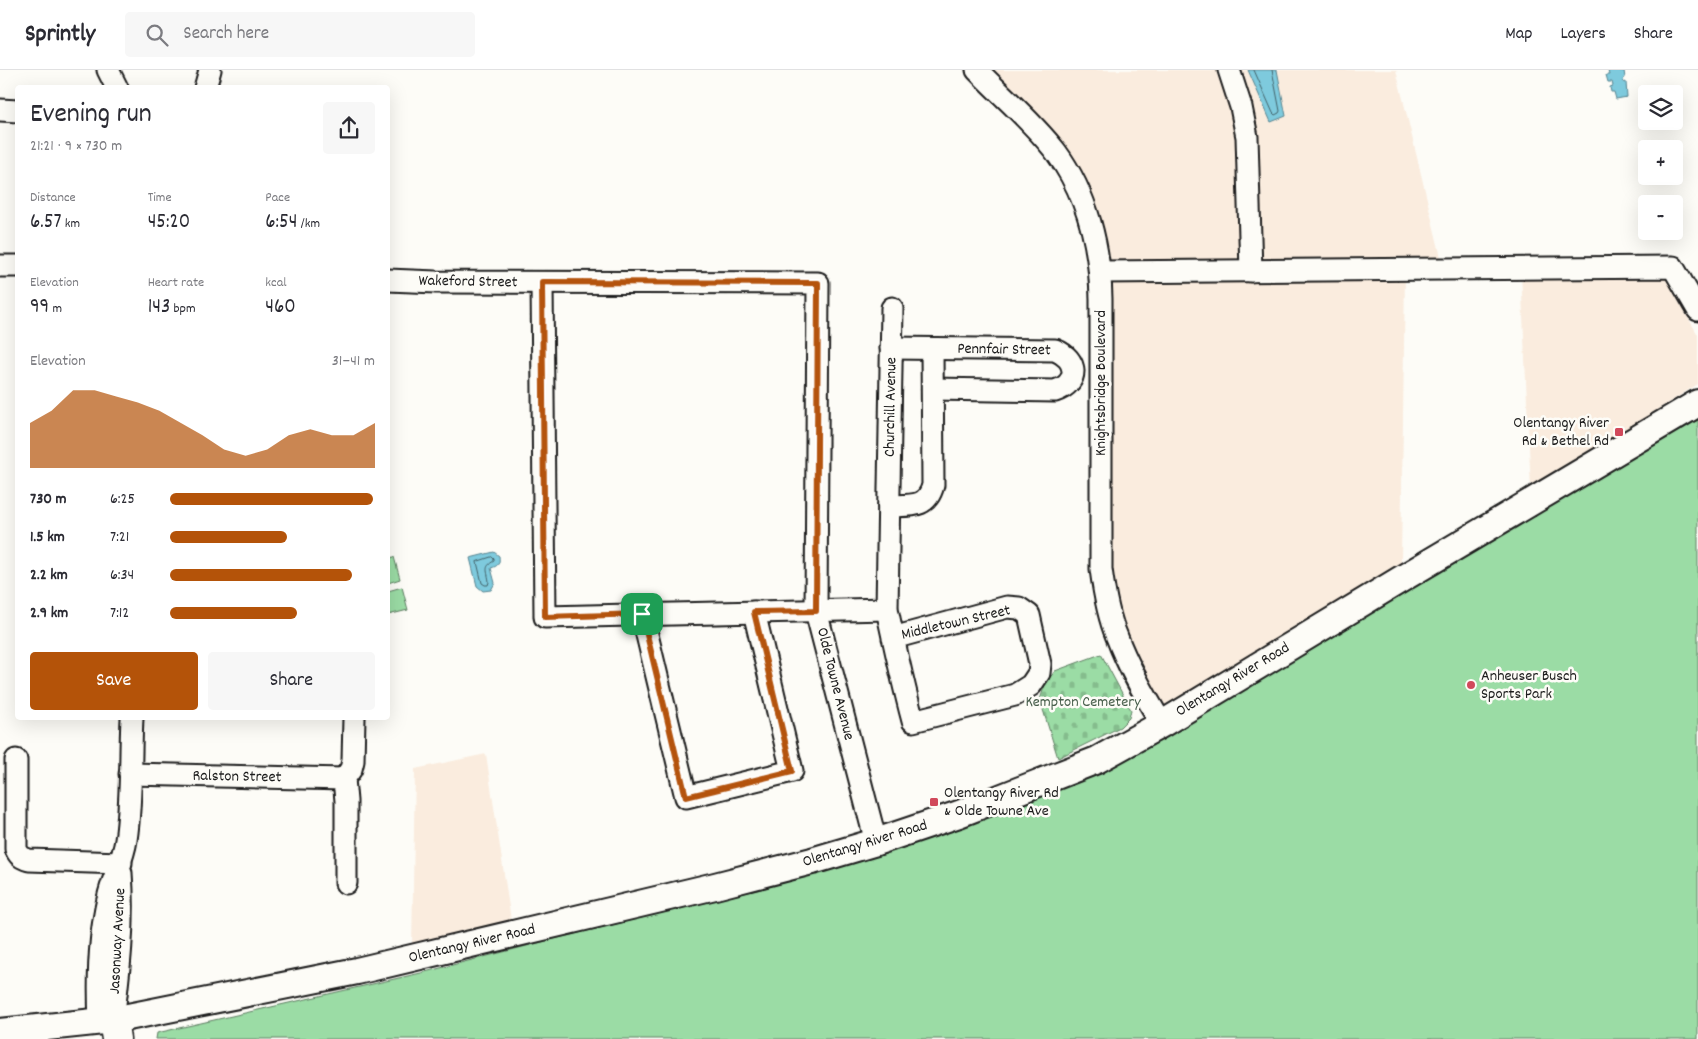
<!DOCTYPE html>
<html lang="en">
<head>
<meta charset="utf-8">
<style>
  body { margin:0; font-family:Dekko,sans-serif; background:#f7f7f7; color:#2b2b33; height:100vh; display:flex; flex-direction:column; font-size:19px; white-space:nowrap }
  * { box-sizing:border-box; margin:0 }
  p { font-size:16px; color:#7c7c81 }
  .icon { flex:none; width:28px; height:28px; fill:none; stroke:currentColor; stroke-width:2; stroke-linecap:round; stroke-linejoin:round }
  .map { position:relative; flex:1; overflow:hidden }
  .drawer { position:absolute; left:15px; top:15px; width:375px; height:635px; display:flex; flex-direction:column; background:#fff; border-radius:5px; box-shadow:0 5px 20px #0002 }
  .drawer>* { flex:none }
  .tools { position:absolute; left:1638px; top:15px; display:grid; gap:10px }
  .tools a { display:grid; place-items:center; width:45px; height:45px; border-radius:5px; background:#fff; box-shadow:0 5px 20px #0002; font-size:25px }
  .pin { position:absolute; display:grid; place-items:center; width:42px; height:42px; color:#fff; margin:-21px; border-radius:10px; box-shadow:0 2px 8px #0006 }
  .round { display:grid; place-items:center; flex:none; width:52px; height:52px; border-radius:5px; background:#f7f7f7 }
  .headline { display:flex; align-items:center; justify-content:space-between; height:85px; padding:0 15px }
  h1 { font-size:28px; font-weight:600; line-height:38px }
  .figures { display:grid; grid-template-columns:repeat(3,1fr); gap:8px; height:85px; padding:5px 15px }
  .figures div { display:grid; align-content:center }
  .figures b { font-size:21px; font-weight:600 }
  .figures small { font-size:14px; font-weight:400 }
  .figures p { font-size:14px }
  .chart { height:140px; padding:10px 15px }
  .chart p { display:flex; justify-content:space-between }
  .chart svg { width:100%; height:90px; margin-top:5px; fill:#b45309; opacity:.7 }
  .primary-button { display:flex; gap:10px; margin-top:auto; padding:10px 15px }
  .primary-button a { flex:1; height:58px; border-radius:5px; background:#b45309; color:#fff; font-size:20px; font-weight:600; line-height:58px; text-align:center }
  .primary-button a+a { background:#f7f7f7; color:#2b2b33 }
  ul { padding:0 15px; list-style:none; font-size:16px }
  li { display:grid; grid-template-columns:80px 60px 1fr; align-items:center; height:38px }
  li i { height:12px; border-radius:6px; background:#b45309 }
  header { display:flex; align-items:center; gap:30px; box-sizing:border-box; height:70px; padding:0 25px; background:#fff; border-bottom:1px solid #e1e1e2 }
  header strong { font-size:24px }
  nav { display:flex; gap:28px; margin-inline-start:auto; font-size:18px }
  .search { width:350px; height:45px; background:#f7f7f7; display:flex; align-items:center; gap:12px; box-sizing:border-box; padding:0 18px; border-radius:5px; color:#7c7c81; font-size:19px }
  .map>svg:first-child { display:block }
  .built { fill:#faecde }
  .cemetery { fill:url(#cemetery-stones); stroke:#5c7c60 }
  .pitch { fill:#9bdca5; stroke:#5c7c60 }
  .water { fill:#7ecadd; stroke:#578490 }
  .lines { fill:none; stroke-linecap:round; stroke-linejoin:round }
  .shore { stroke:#436269; stroke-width:1 }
  .minor-casing { stroke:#1c1c1c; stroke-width:25 }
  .major-casing { stroke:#1c1c1c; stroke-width:30 }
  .highway-casing { stroke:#1c1c1c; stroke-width:31 }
  .minor { stroke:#fdfcf7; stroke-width:21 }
  .major { stroke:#fdfcf7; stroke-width:26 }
  .highway { stroke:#fdfcf7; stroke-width:28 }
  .route-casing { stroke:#fff; stroke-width:10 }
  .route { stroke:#b45309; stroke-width:6 }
  .poi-dot { fill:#d1495b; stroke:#fdfcf7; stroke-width:2 }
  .labels { text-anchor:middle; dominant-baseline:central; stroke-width:5; stroke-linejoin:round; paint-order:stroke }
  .street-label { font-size:16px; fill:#1c1c1c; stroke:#fdfcf7 }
  .poi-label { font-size:16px; fill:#1c1c1c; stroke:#fdfcf7; text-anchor:start }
  .park-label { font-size:16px; fill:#485f4c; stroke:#fdfcf7 }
</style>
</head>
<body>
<header>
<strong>Sprintly</strong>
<div class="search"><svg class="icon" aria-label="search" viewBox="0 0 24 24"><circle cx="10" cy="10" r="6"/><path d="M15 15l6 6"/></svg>Search here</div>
<nav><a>Map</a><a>Layers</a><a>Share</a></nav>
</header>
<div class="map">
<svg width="1698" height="969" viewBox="0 0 1698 969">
  <defs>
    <pattern id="cemetery-stones" width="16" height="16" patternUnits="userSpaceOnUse" patternTransform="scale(1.25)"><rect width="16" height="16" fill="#9bdca5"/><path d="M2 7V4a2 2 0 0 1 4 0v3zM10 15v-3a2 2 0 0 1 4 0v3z" fill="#85bc8d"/></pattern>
  </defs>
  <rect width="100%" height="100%" fill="#fdfcf7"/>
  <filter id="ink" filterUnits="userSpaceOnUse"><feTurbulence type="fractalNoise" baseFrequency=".02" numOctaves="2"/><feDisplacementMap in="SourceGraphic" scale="10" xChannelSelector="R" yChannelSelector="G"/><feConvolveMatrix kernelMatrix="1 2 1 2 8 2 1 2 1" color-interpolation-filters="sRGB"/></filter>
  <g filter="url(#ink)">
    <g class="built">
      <polygon points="974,0 1396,0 1445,204 1405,203 1401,494 1185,632 1142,641 1106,533 1103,212 1084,130"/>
      <polygon points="1661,200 1698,265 1698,314 1531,420 1521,202"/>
      <polygon points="486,684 512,857 412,877 415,699"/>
    </g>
    <polygon class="cemetery" points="1101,584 1131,640 1129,648 1120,657 1058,688 1040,630 1045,614 1055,601"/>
    <g class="pitch">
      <polygon points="1698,348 1698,969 156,969 157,963 421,903 554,869 769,817 891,780 1090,703 1398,527 1509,458"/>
      <polygon points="394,487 400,509 388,513 388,488"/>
      <polygon points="402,517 408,540 388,545 388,521"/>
    </g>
    <g class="water">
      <polygon points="1248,0 1277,0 1286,46 1271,52"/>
      <polygon points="1613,0 1624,1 1625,8 1623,9 1624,13 1626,12 1627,27 1616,29 1614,22 1611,22 1610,17 1613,16 1612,12 1608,12 1606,5 1609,5 1608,1"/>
      <path d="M494,482L499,486C500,494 498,496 491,498L495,513L491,520L483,521L477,516L470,488Z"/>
    </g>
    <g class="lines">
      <g class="shore">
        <polyline points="1254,0 1273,43 1275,45 1279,43 1280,41 1272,0"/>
        <path d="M492,487L494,489V491C483,497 488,501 489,512L488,515H485L482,513L477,492Z"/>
      </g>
      <g class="minor-casing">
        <g id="minor">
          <polyline points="108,0 117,18"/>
          <path d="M977,0C1003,27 1033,52 1056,82C1087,124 1100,177 1101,229V499C1104,522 1108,546 1117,567C1128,597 1145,626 1162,654"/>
          <polyline points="1229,0 1241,37 1247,67 1251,201"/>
          <polyline points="205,18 210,0"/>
          <polyline points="0,40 18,41"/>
          <polyline points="0,196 18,196"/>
          <polyline points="1101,202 1673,197 1698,240"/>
          <polyline points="388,210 436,212 818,213 816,541 876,772"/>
          <polyline points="542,213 545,547 887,539"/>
          <path d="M892,238L887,539C895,577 903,614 913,651L1015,625L1031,615L1039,603L1040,594L1029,545L1019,538L1007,537L893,568"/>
          <path d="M891,278L1055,280C1078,289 1080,313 1055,321L933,319"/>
          <path d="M889,436C910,435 927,439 933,415L932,279"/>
          <polyline points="642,544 686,727 792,701 754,542"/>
          <path d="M16,690V779C19,786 22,788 29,790L121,793"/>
          <polyline points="130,704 344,709"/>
          <polyline points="346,813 346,731 344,709 351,699 353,691 354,648"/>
          <path d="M113,950C119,902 125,851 121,803"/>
          <path d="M100,951C98,911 99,868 108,829C112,809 123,791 126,770C132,730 130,688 132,648"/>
        </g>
      </g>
      <g class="major-casing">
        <polyline id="major" points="0,962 113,950 357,901 715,816 812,791 876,772 959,744 1097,690 1162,654 1403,508 1698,333"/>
      </g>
      <g class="highway-casing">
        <polyline id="highway" points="113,950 116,969"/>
      </g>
      <use href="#minor" class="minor"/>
      <use href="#major" class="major"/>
      <use href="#highway" class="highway"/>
    </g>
  </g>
  <g class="lines" filter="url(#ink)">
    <g class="route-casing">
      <polygon id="route" points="542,212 818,213 816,541 754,542 792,701 686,727 642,544 545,547"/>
    </g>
    <use href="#route" class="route"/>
  </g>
  <g class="poi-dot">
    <rect x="1614" y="357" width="10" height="10" rx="2.5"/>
    <circle cx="1471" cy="615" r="5"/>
    <rect x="929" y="727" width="10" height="10" rx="2.5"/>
  </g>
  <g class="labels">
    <g class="street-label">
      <text transform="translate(468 212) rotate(1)">Wakeford Street</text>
      <text transform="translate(1004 280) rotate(1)">Pennfair Street</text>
      <text transform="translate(1101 313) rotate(-90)">Knightsbridge Boulevard</text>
      <text transform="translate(891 337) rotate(-89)">Churchill Avenue</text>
      <text transform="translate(956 553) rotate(-13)">Middletown Street</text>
      <text transform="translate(1233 610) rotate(-31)">Olentangy River Road</text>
      <text transform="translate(835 614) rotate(76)">Olde Towne Avenue</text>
      <text transform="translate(237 707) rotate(1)">Ralston Street</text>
      <text transform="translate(865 774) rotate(-17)">Olentangy River Road</text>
      <text transform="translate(118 871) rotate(-87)">Jasonway Avenue</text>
      <text transform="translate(472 874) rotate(-13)">Olentangy River Road</text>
    </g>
    <g class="poi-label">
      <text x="1609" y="353" text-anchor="end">Olentangy River<tspan x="1609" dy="18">Rd &amp; Bethel Rd</tspan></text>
      <text x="1481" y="606">Anheuser Busch<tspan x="1481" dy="18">Sports Park</tspan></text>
      <text x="944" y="723">Olentangy River Rd<tspan x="944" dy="18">&amp; Olde Towne Ave</tspan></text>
    </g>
    <g class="park-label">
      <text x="1083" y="632">Kempton Cemetery</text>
    </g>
  </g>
</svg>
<div class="tools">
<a><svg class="icon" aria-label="layers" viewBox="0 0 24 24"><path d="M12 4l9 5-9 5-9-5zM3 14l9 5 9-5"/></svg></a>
<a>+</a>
<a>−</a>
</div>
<div class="pin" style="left:642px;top:544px;background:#1e9e55"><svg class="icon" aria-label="arrive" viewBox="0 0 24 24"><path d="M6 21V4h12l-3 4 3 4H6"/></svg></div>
<section class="drawer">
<div class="headline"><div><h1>Evening run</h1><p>21:21 · 9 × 730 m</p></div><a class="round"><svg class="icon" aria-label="share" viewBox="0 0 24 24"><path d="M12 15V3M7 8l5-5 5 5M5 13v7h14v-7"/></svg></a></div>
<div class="figures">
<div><p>Distance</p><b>6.57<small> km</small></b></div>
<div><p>Time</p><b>45:20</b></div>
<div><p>Pace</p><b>6:54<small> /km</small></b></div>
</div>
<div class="figures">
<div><p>Elevation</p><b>99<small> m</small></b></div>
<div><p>Heart rate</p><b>143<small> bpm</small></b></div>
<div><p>kcal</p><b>460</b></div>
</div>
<div class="chart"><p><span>Elevation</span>31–41 m</p>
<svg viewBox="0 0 160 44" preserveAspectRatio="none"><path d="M0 44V22L10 16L20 6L30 6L40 9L50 12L60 16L70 22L80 28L90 35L100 38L110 35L120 28L130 25L140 28L150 28L160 22V44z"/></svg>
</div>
<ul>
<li><b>730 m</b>6:25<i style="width:99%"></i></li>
<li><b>1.5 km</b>7:21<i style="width:57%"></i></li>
<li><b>2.2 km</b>6:34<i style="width:89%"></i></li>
<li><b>2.9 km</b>7:12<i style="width:62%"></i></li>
</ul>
<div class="primary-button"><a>Save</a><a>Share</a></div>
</section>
</div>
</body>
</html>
